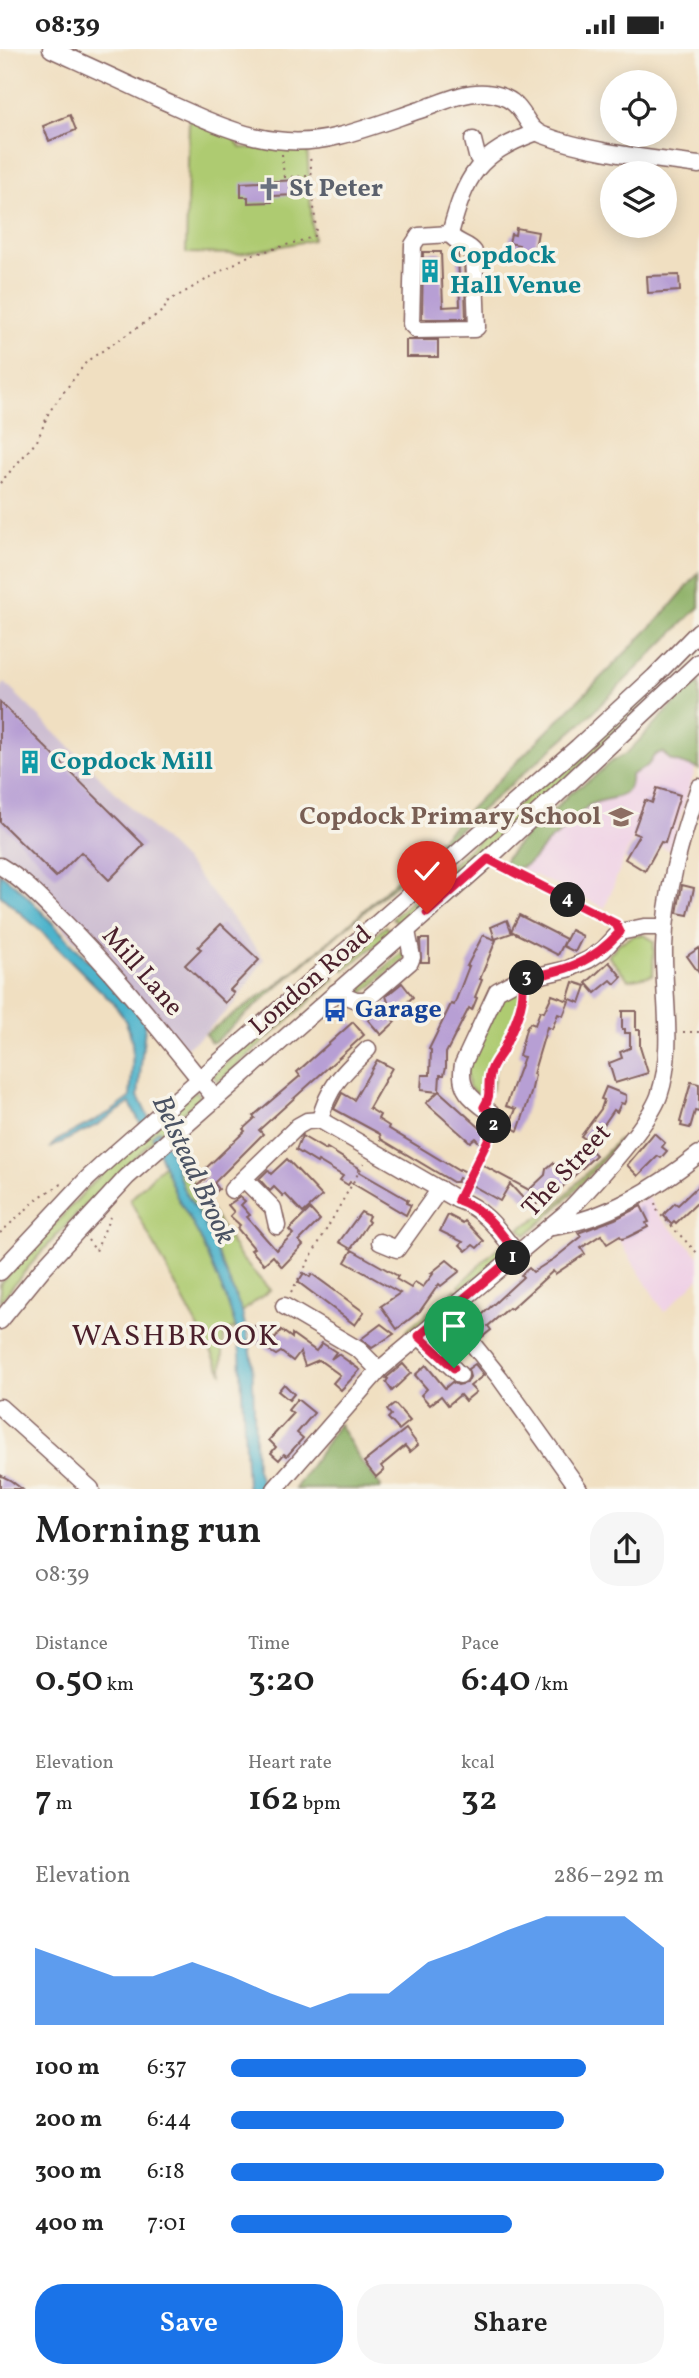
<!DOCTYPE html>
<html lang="en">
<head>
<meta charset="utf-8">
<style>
  body { margin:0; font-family:Vollkorn,serif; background:#f6f6f6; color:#222; height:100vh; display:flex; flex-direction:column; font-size:26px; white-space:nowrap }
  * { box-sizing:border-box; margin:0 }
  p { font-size:23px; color:#767676 }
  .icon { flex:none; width:38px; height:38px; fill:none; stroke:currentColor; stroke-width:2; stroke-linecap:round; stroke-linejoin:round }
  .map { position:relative; height:1440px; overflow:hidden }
  .sheet { display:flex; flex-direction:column; background:#fff; flex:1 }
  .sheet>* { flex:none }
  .tools { position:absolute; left:600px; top:21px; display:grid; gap:14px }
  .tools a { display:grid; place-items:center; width:77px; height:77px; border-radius:50%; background:#fff; box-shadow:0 4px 18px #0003; font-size:35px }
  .pin { position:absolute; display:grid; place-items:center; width:60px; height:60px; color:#fff; margin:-72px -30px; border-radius:50% 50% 50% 0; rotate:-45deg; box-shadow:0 0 7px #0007 }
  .pin .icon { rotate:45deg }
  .km { position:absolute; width:35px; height:35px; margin:-18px; border-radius:50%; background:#222; color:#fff; font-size:19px; line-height:35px; text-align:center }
  .round { display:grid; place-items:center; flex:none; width:74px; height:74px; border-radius:28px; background:#f6f6f6 }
  .head { display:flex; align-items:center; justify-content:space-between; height:119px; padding:0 35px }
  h1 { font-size:38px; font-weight:600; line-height:52px }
  .stats { display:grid; grid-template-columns:repeat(3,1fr); gap:10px; height:119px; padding:7px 35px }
  .stats div { display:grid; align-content:center }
  .stats b { font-size:35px; font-weight:600 }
  .stats small { font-size:19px; font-weight:400 }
  .stats p { font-size:19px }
  .chart { height:196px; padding:14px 35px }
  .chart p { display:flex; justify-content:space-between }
  .chart svg { width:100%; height:126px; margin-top:7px; fill:#1a73e8; opacity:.7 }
  .primary-button { display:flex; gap:14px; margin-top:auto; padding:14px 35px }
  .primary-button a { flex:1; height:80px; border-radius:28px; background:#1a73e8; color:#fff; font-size:28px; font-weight:600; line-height:80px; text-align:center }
  .primary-button a+a { background:#f6f6f6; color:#222 }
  ul { padding:0 35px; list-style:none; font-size:23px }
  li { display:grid; grid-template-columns:112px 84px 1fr; align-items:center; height:52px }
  li i { height:18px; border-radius:9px; background:#1a73e8 }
  .status { display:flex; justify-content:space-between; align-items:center; height:49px; padding:0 35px; background:#fff; direction:ltr }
  .status svg { height:19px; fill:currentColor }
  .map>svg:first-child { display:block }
  .built { fill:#efd0e6 }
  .industrial { fill:#cdbed2 }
  .green { fill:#aecb71; stroke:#7c754e; stroke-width:2 }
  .forest { fill:#8aaf63; stroke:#6a6747; stroke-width:2 }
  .water { fill:#4eb4cc; stroke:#4c6a7c; stroke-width:2 }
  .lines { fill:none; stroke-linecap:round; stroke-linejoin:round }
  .stream { stroke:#4eb4cc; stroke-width:3.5 }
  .building { fill:#b79fd4 }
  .minor-casing { stroke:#846260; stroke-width:19 }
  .path { stroke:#846260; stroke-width:2; stroke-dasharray:2 5; stroke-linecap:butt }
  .minor { stroke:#fff; stroke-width:16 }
  .route-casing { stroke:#fff; stroke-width:14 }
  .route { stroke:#e11d48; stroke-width:9 }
  .labels { text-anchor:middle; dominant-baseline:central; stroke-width:7; stroke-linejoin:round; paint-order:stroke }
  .worship-label { font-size:26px; font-weight:bold; fill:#5b616d; stroke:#f7f3e8; text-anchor:start }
  .culture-label { font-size:26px; font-weight:bold; fill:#0d838f; stroke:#f7f3e8; text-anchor:start }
  .education-label { font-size:26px; font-weight:bold; fill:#785e54; stroke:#f7f3e8; text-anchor:end }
  .street-label { font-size:26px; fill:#4a1f2b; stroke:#f7f3e8 }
  .transit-label { font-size:26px; font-weight:bold; fill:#164399; stroke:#f7f3e8; text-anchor:start }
  .water-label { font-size:28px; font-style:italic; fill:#4b5363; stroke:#f7f3e8 }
  .quarter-label { font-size:30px; letter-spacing:2px; fill:#4a1f2b; stroke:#f7f3e8 }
</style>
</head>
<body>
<div class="status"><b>08:39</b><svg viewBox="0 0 49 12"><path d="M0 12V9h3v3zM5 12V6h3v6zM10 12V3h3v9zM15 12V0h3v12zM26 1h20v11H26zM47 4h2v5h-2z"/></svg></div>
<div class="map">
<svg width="699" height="1440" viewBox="0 0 699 1440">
  <rect width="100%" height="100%" fill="#f7f3e8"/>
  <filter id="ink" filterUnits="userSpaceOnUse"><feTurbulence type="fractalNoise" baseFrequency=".0143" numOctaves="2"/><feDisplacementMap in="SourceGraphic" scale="14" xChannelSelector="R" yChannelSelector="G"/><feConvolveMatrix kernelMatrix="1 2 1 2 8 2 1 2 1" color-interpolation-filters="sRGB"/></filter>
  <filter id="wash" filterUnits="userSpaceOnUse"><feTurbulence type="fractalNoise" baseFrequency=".00686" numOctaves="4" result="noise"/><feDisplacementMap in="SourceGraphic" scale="28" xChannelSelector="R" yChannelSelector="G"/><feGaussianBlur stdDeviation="1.57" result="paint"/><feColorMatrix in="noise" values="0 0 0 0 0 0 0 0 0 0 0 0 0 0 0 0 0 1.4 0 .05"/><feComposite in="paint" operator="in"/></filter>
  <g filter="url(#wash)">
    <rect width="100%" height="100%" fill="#f0dfc1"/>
    <g class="built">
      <polygon points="662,685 699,708 670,801 634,789 623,811 605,859 509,814"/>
      <polygon points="649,1148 658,1166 699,1207 699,1229 664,1263 604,1167"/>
    </g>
    <polygon class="industrial" points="5,634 193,820 264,910 234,955 197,991 182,1001 0,814 0,639"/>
    <g class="green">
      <polygon points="189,68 234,89 241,99 307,98 313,191 239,205 186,204"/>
      <polygon points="699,591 699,602 579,718 399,875 393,869"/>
      <polygon points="386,877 392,883 344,921 340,916"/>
      <polygon points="635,886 644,886 654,892 653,926 629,931 608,907 619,894"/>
      <polygon points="405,901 405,909 362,945 357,943"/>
      <polygon points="329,924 335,930 218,1033 213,1026"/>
      <polygon points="520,936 526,948 504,1004 495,1020 492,1041 479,1047 469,1038 466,1024 497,952"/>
      <path d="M196,1041L200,1048C129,1113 59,1177 0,1253V1235L94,1132Z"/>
      <path d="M618,1091H620C591,1126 561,1158 526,1186L519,1180L552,1160Z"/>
      <polygon points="171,1104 182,1116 241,1209 270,1241 242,1263 206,1178 183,1139"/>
      <polygon points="164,1115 176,1146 200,1188 226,1248 236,1279 224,1284 222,1323 130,1151"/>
      <polygon points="501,1195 500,1209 462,1240 459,1236"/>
      <polygon points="456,1240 458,1243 409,1285 406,1282"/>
    </g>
    <g class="forest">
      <polygon points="699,524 699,558 585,671 214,993 211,993 205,985 278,935 346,878 435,795 661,568"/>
      <path d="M699,634V720L670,711L663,703C649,706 655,710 647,717C642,721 637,722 631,726C634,755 603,746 588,757C582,762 578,768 573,774C565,781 555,787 547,794C535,806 528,823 508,818L505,814L506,809L541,768L554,761L570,744L594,728L609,714L627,704L684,645Z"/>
      <polygon points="339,1375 361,1412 381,1437 380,1440 295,1440"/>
    </g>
    <g class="water">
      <path d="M0,824L21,841L113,938L136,957L143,968L145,977L138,1047L153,1078L145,1084L130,1054L97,1076L50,1099L56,1092L111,1063L130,1049C132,1012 140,985 114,955L41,882L0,846Z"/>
      <polygon points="159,1081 171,1104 183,1139 206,1178 242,1263 252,1308 256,1417 263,1440 249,1440 247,1436 240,1304 236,1279 226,1249 200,1188 176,1146 152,1087"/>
    </g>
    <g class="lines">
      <polyline class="stream" points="96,920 110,934"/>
    </g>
    <g id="blocks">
      <g class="building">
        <polygon points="70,66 76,81 49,92 43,77"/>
        <polygon points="297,131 297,146 272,147 272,153 248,154 248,148 241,148 241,134"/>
        <polygon points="516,179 538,183 534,204 518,200 519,196 509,194 511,185 515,186"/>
        <polygon points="423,203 441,203 443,258 460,257 458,204 464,207 466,270 422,270"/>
        <polygon points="679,226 680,242 648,244 647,227"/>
        <rect x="406" y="291" width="32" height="17"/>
        <polygon points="0,653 144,796 109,831 81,803 56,828 0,773"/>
        <polygon points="657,739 680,746 665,794 661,793 645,822 625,810 639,786 633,784 645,751 652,754"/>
        <polygon points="682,836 694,839 688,866 677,864"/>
        <polygon points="519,866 566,890 558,906 511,882"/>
        <polygon points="507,871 512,884 495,890 491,878"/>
        <polygon points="221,875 259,911 230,941 234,944 225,954 185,916 201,900 198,898"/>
        <polygon points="571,881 583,887 575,903 563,897"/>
        <polygon points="483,886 496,891 480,930 482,931 475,948 477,949 472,961 469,959 446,1004 446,1018 444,1026 440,1026 439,1042 488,1086 480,1094 475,1089 470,1093 426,1054 438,1043 421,1041 422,1026 430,1026 431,1001 429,1000 451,955 454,956 469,917 467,917"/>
        <polygon points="420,890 429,890 429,913 421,913"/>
        <polygon points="699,899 699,924 687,907"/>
        <polygon points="609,913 622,928 615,935 611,931 595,944 586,934"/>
        <polygon points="573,933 586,937 580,954 568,949"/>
        <polygon points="402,934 413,948 390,968 395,973 381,986 368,971 388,953 386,947"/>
        <polygon points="552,946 569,952 563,967 558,965 552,980 547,978 533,1025 535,1026 531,1044 518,1082 509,1077 516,1060 506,1057 524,1008 519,1007 526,980 530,974 535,976 540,962 544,963"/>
        <polygon points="622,962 636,962 636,981 640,981 640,998 648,1024 615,1034 609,1014 622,1009 620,1003 630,999 630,984 625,984 625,980 622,980"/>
        <polygon points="353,973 364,986 259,1081 263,1085 214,1134 219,1140 207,1150 196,1138 208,1127 203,1122 245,1082 243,1080 255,1069 253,1067 300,1027 297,1023"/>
        <polygon points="377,1011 392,1019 369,1059 380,1066 378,1070 389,1077 388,1079 459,1122 460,1120 472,1126 479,1114 529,1141 545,1126 546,1120 553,1114 561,1123 587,1097 596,1106 556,1144 553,1141 532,1159 510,1135 500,1152 459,1129 457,1133 453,1133 381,1090 380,1085 334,1060 342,1044 354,1051"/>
        <polygon points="691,1033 699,1035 699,1063 695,1062 690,1079 681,1077 682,1074 680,1073"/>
        <polygon points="606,1038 626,1046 626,1050 624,1055 621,1054 617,1063 614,1061 591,1094 581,1087 601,1060 604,1051 601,1050"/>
        <polygon points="654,1084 665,1094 662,1098 667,1102 661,1109 658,1107 638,1127 627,1116"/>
        <polygon points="302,1087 326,1101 327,1099 359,1119 358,1122 408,1151 406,1154 411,1156 406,1166 350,1133 348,1136 340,1131 343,1127 318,1112 317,1114 296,1101"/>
        <polygon points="287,1110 322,1147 303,1164 285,1145 283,1147 274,1138 270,1142 259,1130 268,1121 271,1125"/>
        <polygon points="699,1136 699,1152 676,1174 674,1172 671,1175 664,1167 665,1164 675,1154 678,1156"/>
        <polygon points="240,1148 245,1152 241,1156 250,1166 247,1168 276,1201 293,1185 289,1181 310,1160 320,1171 299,1192 303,1196 282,1218 273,1207 264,1215 251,1201 254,1199 237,1179 240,1176 230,1167 234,1163 228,1156"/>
        <polygon points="641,1157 649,1173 646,1174 648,1178 628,1188 622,1190 620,1187 607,1195 601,1186 581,1199 585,1205 555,1225 553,1222 511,1260 509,1259 488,1277 491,1281 481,1289 471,1276 523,1228 521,1226 529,1219 533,1223 555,1209 581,1188 578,1184 615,1170"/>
        <polygon points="361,1163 369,1167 367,1171 369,1173 351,1200 339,1193"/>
        <polygon points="448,1166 463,1174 465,1172 484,1192 477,1199 473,1196 466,1202 460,1196 463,1193 440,1182"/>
        <polygon points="352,1201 398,1227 396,1230 411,1239 415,1233 423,1238 433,1225 431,1224 447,1211 460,1222 441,1237 439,1235 420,1262 397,1280 381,1257 400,1244 345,1213"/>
        <polygon points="304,1224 310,1228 312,1225 364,1263 355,1276 298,1233"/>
        <polygon points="381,1275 394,1285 372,1299 361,1290"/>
        <polygon points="255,1277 275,1290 281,1281 292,1289 292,1285 316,1302 322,1294 336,1303 331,1310 338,1305 360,1321 341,1341 333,1334 340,1326 319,1311 305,1317 300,1303 293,1312 281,1303 276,1306 252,1291 254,1287 250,1285"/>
        <polygon points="403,1315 411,1324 392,1342 386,1333 388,1330 386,1329"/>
        <polygon points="475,1315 484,1326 470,1337 476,1343 465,1352 460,1346 448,1356 441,1347 430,1356 421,1346 427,1340 415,1326 426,1316 445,1339 452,1333 458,1336 467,1334 470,1328 468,1320"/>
        <polygon points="284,1335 294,1345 289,1351 278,1342"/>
        <polygon points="297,1350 314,1364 297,1384 303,1389 287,1407 284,1405 279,1411 271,1404 276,1398 269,1391 293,1365 288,1361"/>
        <polygon points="395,1355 410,1372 399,1381 388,1369 391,1366 387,1361"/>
        <polygon points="406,1380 418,1396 410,1403 405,1397 381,1417 384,1421 376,1428 364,1413"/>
        <polygon points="0,1426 10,1431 22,1440 0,1440"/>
      </g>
    </g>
  </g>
  <g filter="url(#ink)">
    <use href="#blocks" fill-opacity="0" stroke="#846260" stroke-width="2"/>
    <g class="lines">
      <g class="minor-casing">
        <g id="minor">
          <path d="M51,0C86,16 122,32 157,49C218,76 271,105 339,87C367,80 393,70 420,61C441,54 463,42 486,44C528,48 520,77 543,86C591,104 648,109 699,116"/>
          <polyline points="473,91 477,107 481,113"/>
          <path d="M450,185L419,187L413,196L411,275L417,281L474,280L477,278L474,203C468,194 456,195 450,185C466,126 477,105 537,83"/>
          <path d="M0,817C25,832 44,853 64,873C119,928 166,989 215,1049"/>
          <polyline points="336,943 356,951 366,951 410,913 412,908 407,882"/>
          <path d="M498,1069C477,1053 457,1045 463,1015L497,942L515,932L568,920L588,911L603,901L620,883L644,878H665"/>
          <path d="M320,1071C328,1037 344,1023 368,1000"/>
          <polyline points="244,1130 273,1159 277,1177"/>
          <path d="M232,1141L298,1077L307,1072L320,1071L458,1151C485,1160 500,1183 517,1205"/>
          <path d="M552,1178C607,1170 656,1139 699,1105"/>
          <polyline points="380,1193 397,1200 440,1140"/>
          <polyline points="0,1223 88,1129 112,1107 578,698 654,628 699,582"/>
          <polyline points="284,1257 359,1301 379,1321"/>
          <polyline points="447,1263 500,1329 579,1440"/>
          <polyline points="0,1272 44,1218 127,1128 488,810 699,613"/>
          <polyline points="419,1287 460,1326"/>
          <polyline points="0,1358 91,1440"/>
          <path d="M275,1440L379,1321L567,1163C592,1137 647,1079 659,1047C675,1000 663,947 664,899C665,844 681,790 699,738"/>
        </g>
      </g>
      <g class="path">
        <polyline points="282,105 284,129"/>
        <polyline points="284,128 310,127"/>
        <polyline points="0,434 37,392 49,363 87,312 164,261 167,253 246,208 313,188 316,184 310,106"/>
        <polyline points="500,816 611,873"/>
        <polyline points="683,983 699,983"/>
        <polyline points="489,1044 491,1021 503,1001 525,945"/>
        <polyline points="465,1137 492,1083"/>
        <polyline points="655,1154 658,1163 699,1206"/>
        <polyline points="0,1184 41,1147 65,1133"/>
        <polyline points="88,1191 96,1202 110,1168"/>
        <polyline points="291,1243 364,1114"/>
      </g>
      <use href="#minor" class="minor"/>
    </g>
  </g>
  <g class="lines" filter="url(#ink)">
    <g class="route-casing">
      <path id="route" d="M427,864L488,810L616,875L620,883C588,917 567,920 522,931C527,953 512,982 502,1003C498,1009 493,1015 491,1022C486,1037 493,1044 484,1058L499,1069L458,1151C485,1160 500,1183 517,1205L419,1287L454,1319"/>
    </g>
    <use href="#route" class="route"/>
  </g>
  <defs>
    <g id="church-bare" transform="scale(1.89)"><path d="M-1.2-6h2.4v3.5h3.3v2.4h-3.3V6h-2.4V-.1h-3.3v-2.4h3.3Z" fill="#6b7280" stroke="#f7f3e8" stroke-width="2.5" paint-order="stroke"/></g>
    <g id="building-bare" transform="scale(1.89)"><path d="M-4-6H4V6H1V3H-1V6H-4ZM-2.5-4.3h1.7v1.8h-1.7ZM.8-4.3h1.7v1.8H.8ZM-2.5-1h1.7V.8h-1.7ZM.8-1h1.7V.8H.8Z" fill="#0f9aa8" stroke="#f7f3e8" stroke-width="2.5" paint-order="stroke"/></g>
    <g id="school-bare" transform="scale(1.89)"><path d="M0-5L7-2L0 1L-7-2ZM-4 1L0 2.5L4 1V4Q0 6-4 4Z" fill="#8d6e63" stroke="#f7f3e8" stroke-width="2.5" paint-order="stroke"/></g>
    <g id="bus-bare" transform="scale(1.89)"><path d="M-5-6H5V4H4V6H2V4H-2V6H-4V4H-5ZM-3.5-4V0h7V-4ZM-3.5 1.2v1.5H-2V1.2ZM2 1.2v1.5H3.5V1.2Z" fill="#1a4fb4" stroke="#f7f3e8" stroke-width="2.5" paint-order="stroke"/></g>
  </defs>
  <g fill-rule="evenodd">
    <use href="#church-bare" x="269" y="140"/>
    <use href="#building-bare" x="430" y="222"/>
    <use href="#building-bare" x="30" y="713"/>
    <use href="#school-bare" x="621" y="768"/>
    <use href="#bus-bare" x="335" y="961"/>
  </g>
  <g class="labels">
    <g class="worship-label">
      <text x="289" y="140">St Peter</text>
    </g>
    <g class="culture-label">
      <text x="450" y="207">Copdock<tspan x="450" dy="30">Hall Venue</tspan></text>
      <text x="50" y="713">Copdock Mill</text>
    </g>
    <g class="education-label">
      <text x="601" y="768">Copdock Primary School</text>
    </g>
    <g class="street-label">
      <text transform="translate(142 923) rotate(49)">Mill Lane</text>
      <text transform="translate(311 932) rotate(-41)">London Road</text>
      <text transform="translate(567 1122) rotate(-47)">The Street</text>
    </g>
    <g class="transit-label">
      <text x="355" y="961">Garage</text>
    </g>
    <g class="water-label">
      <text transform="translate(193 1121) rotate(65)">Belstead Brook</text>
    </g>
    <g class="quarter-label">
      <text x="176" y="1288">WASHBROOK</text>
    </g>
  </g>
</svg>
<div class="tools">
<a><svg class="icon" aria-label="locate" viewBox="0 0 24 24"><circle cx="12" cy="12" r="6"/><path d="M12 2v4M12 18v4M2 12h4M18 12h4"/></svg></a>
<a><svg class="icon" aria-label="layers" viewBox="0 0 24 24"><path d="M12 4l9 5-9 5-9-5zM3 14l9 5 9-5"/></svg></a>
</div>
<div class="pin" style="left:454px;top:1319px;background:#1e9e55"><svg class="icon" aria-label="arrive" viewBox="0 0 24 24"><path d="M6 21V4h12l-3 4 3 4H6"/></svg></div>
<div class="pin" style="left:427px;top:864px;background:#d93025"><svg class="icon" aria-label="check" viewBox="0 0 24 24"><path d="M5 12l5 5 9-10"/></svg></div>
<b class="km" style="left:513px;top:1209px">1</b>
<b class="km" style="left:494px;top:1077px">2</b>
<b class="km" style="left:527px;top:929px">3</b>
<b class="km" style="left:568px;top:851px">4</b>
</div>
<section class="sheet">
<div class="head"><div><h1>Morning run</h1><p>08:39</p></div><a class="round"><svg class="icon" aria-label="share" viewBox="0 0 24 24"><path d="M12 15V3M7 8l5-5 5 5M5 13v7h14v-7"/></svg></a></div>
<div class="stats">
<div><p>Distance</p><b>0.50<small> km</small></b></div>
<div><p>Time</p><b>3:20</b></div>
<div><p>Pace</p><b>6:40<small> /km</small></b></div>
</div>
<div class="stats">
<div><p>Elevation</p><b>7<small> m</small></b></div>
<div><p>Heart rate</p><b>162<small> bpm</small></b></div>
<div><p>kcal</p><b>32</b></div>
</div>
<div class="chart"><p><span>Elevation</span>286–292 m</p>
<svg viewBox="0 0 160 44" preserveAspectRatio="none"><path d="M0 44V17L10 22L20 27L30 27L40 22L50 27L60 33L70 38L80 33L90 33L100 22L110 17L120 11L130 6L140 6L150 6L160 17V44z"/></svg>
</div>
<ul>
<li><b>100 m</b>6:37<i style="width:82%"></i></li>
<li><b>200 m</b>6:44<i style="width:77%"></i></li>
<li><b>300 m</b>6:18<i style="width:100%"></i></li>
<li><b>400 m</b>7:01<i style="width:65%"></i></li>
</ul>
<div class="primary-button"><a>Save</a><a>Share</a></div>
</section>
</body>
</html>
